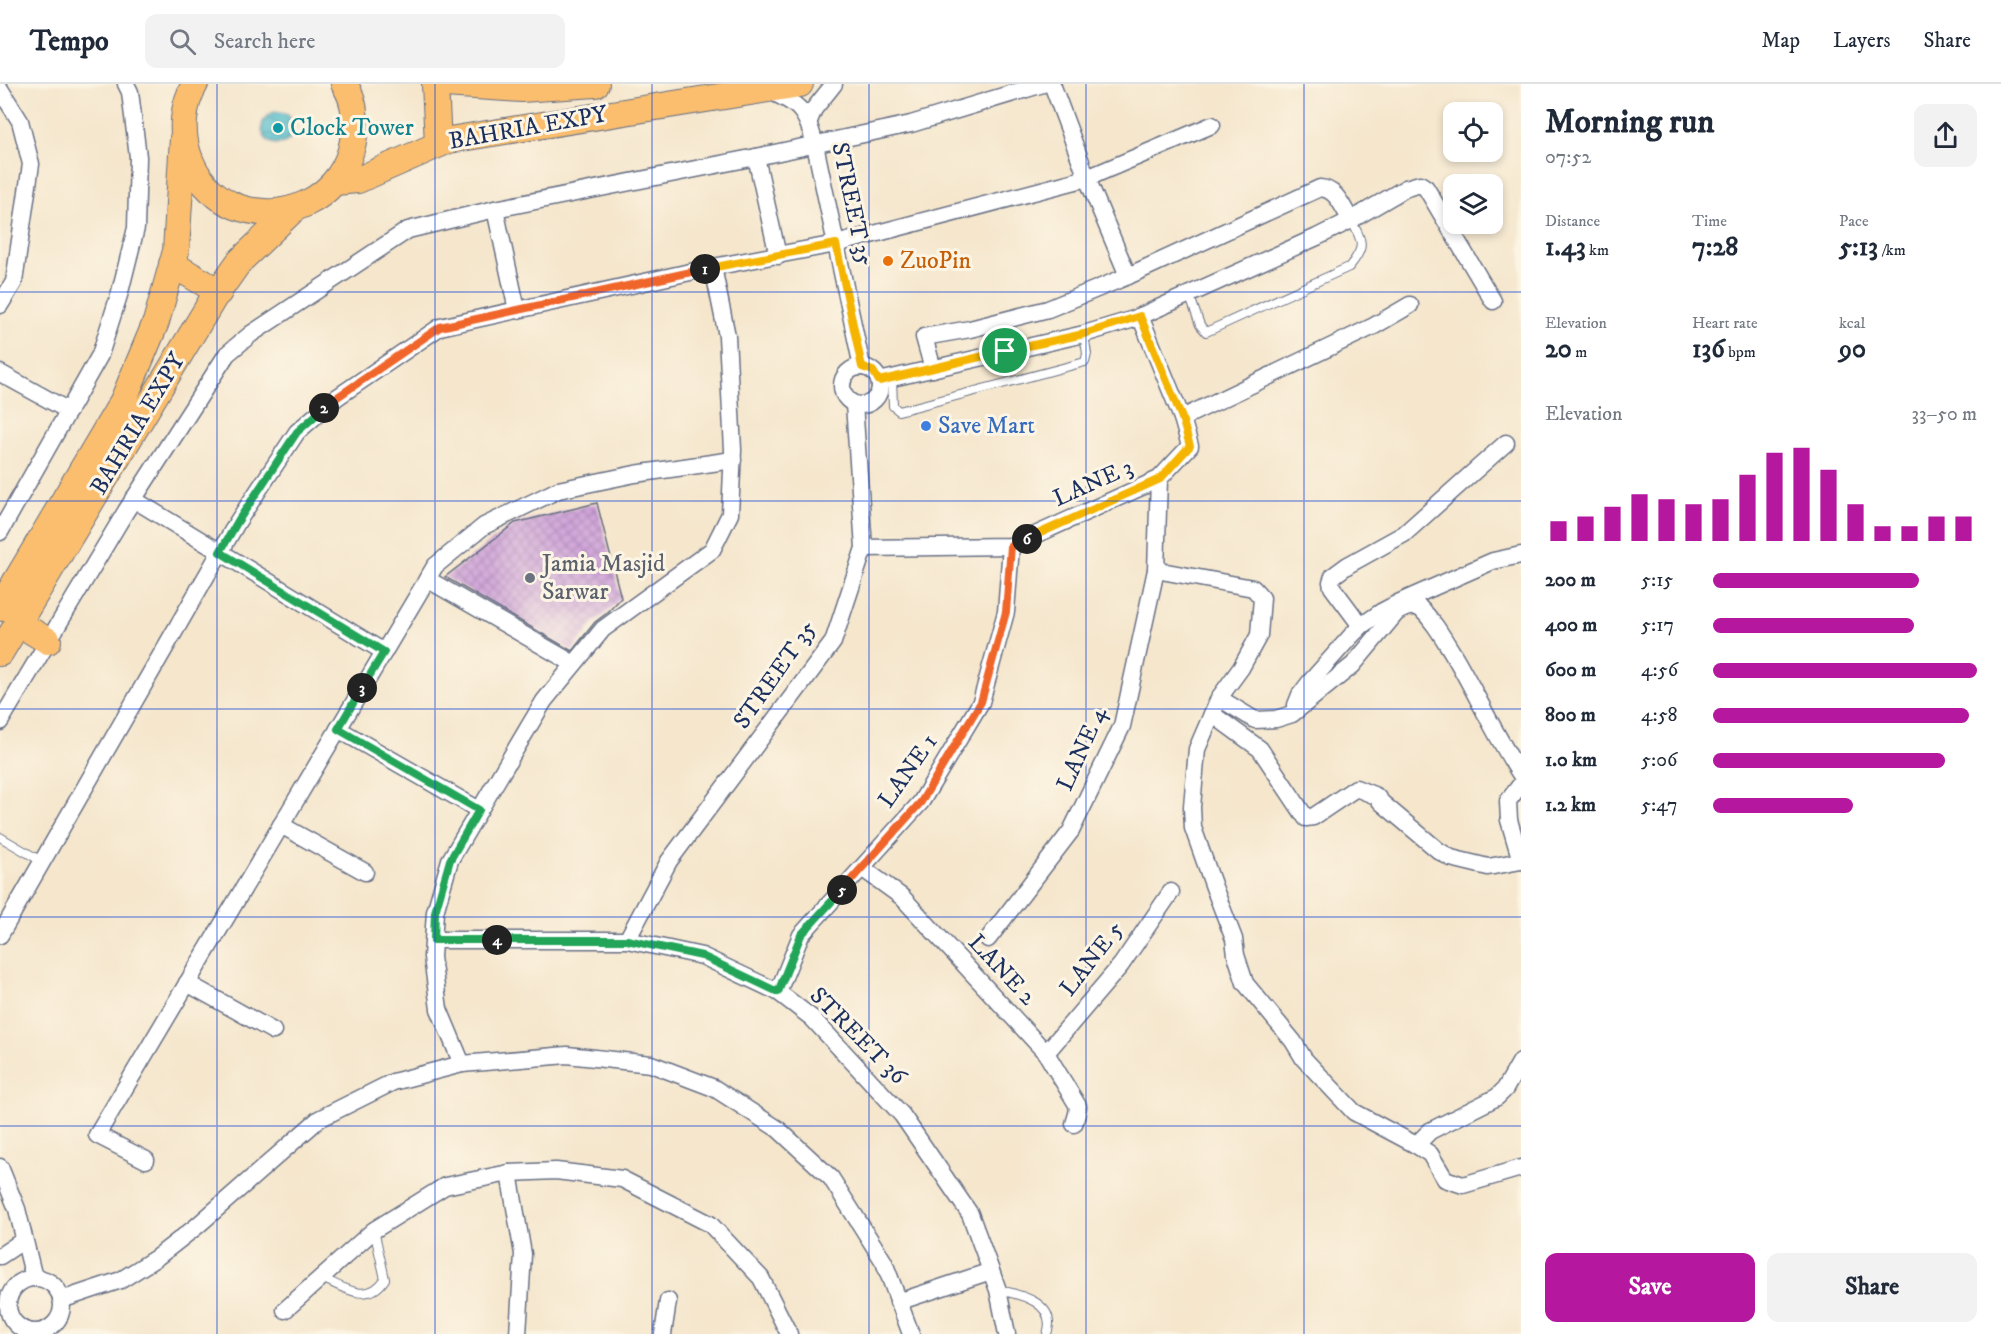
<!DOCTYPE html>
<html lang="en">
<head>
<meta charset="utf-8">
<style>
  body { margin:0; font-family:"IM FELL DW Pica",serif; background:#f2f2f3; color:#1f2937; height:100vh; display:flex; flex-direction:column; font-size:22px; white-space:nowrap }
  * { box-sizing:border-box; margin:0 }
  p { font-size:20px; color:#747a83 }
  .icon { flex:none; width:33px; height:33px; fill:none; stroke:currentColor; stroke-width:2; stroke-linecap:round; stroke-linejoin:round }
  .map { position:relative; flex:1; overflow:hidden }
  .sheet { display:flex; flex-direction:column; background:#fff; width:480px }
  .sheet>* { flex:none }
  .fabs { position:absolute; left:1443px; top:18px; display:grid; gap:12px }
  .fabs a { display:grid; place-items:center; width:60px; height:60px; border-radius:12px; background:#fff; box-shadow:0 3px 9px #0003; font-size:30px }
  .pin { position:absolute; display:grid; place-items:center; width:51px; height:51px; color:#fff; margin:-26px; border:3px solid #fff; border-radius:50%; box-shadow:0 2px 6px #0007 }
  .km { position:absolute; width:30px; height:30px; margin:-15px; border-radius:50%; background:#222; color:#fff; font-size:16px; line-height:30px; text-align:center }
  .round { display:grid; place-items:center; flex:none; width:63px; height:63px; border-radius:12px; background:#f2f2f3 }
  .headline { display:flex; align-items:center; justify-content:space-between; height:102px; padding:0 24px }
  h1 { font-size:33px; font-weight:700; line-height:45px }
  .figures { display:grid; grid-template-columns:repeat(3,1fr); gap:9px; height:102px; padding:6px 24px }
  .figures div { display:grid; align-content:center }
  .figures b { font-size:26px; font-weight:700 }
  .figures small { font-size:16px; font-weight:400 }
  .figures p { font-size:16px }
  .chart { height:168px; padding:12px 24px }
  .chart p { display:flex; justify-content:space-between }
  .chart svg { width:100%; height:108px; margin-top:6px; stroke:#b5179e; stroke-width:6 }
  .button { display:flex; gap:12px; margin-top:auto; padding:12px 24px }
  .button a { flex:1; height:69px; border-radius:12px; background:#b5179e; color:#fff; font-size:24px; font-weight:700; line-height:69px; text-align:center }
  .button a+a { background:#f2f2f3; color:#1f2937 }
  ul { padding:0 24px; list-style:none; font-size:20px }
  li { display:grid; grid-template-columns:96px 72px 1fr; align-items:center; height:45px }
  li i { height:15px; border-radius:8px; background:#b5179e }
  header { display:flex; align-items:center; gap:36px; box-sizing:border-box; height:84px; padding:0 30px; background:#fff; border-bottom:2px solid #e0e1e3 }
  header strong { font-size:28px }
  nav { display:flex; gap:33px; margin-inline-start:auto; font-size:21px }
  .search { width:420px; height:54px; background:#f2f2f3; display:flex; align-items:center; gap:15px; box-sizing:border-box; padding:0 21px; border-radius:12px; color:#747a83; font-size:22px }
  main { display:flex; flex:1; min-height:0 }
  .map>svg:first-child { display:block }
  .water { fill:url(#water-waves); stroke:#367694; stroke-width:1.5 }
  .building { fill:url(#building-cross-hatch) }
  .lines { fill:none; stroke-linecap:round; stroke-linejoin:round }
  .lane-casing { stroke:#676f84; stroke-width:10 }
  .street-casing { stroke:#676f84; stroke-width:19 }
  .primary-casing { stroke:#676f84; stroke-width:28 }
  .lane { stroke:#fff; stroke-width:8 }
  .street { stroke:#fff; stroke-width:16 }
  .primary { stroke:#fabe6e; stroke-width:26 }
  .split-1-casing { stroke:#fff; stroke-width:12 }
  .split-2-casing { stroke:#fff; stroke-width:12 }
  .split-3-casing { stroke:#fff; stroke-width:12 }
  .split-4-casing { stroke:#fff; stroke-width:12 }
  .split-5-casing { stroke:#fff; stroke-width:12 }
  .split-6-casing { stroke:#fff; stroke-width:12 }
  .split-7-casing { stroke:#fff; stroke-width:12 }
  .split-1 { stroke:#f5b400; stroke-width:8 }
  .split-2 { stroke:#f0652b; stroke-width:8 }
  .split-3 { stroke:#22a559; stroke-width:8 }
  .split-4 { stroke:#22a559; stroke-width:8 }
  .split-5 { stroke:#22a559; stroke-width:8 }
  .split-6 { stroke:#f0652b; stroke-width:8 }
  .split-7 { stroke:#f5b400; stroke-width:8 }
  .grid { fill:none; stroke:#1d4ed8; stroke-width:1.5; stroke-opacity:0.55 }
  .culture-dot { fill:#0f9aa8; stroke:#fcf5e5; stroke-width:2 }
  .food-dot { fill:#e8710a; stroke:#fcf5e5; stroke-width:2 }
  .shop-dot { fill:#3f7fe0; stroke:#fcf5e5; stroke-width:2 }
  .worship-dot { fill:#6b7280; stroke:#fcf5e5; stroke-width:2 }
  .labels { text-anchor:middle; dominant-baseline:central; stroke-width:6; stroke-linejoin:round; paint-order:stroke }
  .culture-label { font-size:24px; fill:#0d838f; stroke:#fcf5e5; text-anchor:start }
  .street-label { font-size:24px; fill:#1b2f5e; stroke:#fcf5e5 }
  .food-label { font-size:24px; fill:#c56008; stroke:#fcf5e5; text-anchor:start }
  .shop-label { font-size:24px; fill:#366cbe; stroke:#fcf5e5; text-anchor:start }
  .worship-label { font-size:24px; fill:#5b616d; stroke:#fcf5e5; text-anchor:start }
</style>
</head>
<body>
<header>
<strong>Tempo</strong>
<div class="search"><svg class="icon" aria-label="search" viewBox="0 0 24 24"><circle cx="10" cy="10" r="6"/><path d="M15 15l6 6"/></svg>Search here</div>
<nav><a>Map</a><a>Layers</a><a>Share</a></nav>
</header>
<main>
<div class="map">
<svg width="1521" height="1250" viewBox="0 0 1521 1250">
  <defs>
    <pattern id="water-waves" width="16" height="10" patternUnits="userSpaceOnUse" patternTransform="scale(1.5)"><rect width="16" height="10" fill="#50bccb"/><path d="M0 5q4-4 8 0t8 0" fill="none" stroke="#4299a8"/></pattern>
    <pattern id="building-cross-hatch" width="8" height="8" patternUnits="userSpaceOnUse" patternTransform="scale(1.5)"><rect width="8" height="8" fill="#cd9ed9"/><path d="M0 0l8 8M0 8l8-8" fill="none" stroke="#a681b3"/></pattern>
  </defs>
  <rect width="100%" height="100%" fill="#fcf5e5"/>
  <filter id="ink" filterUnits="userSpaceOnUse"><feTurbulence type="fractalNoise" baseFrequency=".0167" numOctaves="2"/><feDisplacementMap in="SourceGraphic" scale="12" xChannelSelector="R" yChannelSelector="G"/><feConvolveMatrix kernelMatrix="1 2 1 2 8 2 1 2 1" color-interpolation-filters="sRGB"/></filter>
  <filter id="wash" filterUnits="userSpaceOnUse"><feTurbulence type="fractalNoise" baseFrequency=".008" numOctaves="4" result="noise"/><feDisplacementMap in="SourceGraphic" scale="24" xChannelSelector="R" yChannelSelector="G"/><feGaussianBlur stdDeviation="1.35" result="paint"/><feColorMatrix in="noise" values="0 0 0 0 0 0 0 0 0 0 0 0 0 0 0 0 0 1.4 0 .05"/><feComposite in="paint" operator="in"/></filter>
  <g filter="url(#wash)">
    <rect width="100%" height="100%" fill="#f5e6cc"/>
    <circle class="water" cx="278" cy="44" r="16"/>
    <g id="blocks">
      <polygon class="building" points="597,419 621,514 607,529 595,538 572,567 445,493 515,439"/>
    </g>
  </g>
  <g filter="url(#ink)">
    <use href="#blocks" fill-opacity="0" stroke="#676f84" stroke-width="1.5"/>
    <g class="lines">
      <g class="lane-casing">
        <g id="lane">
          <path d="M1189,210L1200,241L1206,248L1349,183C1366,163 1363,158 1351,136"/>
          <polyline points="892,294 893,322 899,327 1085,278 1087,270 1084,250"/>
          <polyline points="0,753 43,778"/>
          <path d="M322,1194C344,1204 368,1221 385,1195L374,1146"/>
          <path d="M998,1206C1020,1210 1058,1219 1047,1250"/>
        </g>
      </g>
      <g class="street-casing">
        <g id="street">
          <polyline points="1052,0 1087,94 1128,192"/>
          <polyline points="0,5 20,37 31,80 14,198 0,221"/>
          <path d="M767,6C800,20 806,26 815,61L862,283"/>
          <polyline points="809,37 814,25 834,0"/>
          <polyline points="756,73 778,172"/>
          <polyline points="495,125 517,226"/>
          <circle cx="861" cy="302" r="19"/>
          <path d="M933,285L924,253L970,245L1048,225L1128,192L1320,104C1337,105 1342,123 1351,136"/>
          <polyline points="0,289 69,327"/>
          <polyline points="879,297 1084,250 1134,235 1317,153 1351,136 1406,104 1420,100 1426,104 1493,217"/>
          <polyline points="1182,334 1374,242 1410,221"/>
          <polyline points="133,415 384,568"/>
          <polyline points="0,448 100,271 120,208 136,144 138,73 130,8 126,0"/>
          <polyline points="864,464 1011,462 1159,395 1190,362 1182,334 1140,232"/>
          <path d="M1156,486L1253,504L1262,514L1259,551L1241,584L1219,614L1255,636L1276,635L1292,630L1353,581L1397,528L1408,523H1419C1433,536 1442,552 1452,568C1476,608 1495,652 1521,691"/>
          <polyline points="427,495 574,580"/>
          <polyline points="1361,542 1332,503 1331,498 1333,492 1348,481 1404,450 1506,359"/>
          <polyline points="1219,614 1197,665 1192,723 1193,744 1215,806 1234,855 1236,871 1245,899 1293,957 1304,975 1354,1028 1416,1061 1430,1070 1445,1095 1463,1101 1521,1084"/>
          <polyline points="1296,621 1300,611 1310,598 1351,552 1361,542 1381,528 1400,518 1493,477 1521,471"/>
          <polyline points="1212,630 1260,665 1306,734 1313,733 1356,704 1376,712 1382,719 1439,767 1451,774 1488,783 1521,777"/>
          <polyline points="0,638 126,427 227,270 251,250 408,146 495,125 756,73 911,40 1043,0"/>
          <polyline points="338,645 479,726"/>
          <polyline points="1521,700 1508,717 1509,736 1521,777"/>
          <polyline points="281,741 365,788"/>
          <polyline points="862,784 902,813 1046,969 1078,1022 1077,1030 1074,1040"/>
          <polyline points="0,851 238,437 297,348 336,314 440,243 713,183 836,160 1087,94 1212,41"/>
          <polyline points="988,855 1071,747 1122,642 1156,486 1159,395"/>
          <polyline points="434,856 627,856 702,872 778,908 812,934 902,1031 970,1130 998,1206 1007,1250"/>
          <polyline points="627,856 669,777 833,558 864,464 854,320"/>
          <polyline points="187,899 273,947"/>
          <polyline points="778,908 801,851 921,718 981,618 1006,528 1011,462"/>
          <polyline points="1046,969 1121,881 1171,808"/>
          <polyline points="462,980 439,925 432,873 435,828 450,776 544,617 603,545 712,466 730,430 733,366 727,252 713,183"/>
          <polyline points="1416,1061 1430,1047 1497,1013 1505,1005 1521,977"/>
          <polyline points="146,1076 97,1051 435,482 484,442 558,406 635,390 733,376"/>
          <polyline points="0,1083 17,1125 34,1194"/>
          <polyline points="509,1089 523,1170 518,1250"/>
          <polyline points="0,1172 24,1156"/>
          <circle cx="35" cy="1221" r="27"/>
          <polyline points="61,1216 121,1196 156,1174 197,1142 319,1035 393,998 462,980 567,971 651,980 714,1004 778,1045 831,1094 884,1178 911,1250"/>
          <polyline points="898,1218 991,1187"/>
          <polyline points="285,1226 374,1146 445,1102 509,1089 556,1087 622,1095 710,1140 761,1194 789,1250"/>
          <polyline points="663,1250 668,1217"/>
        </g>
      </g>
      <g class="primary-casing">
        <g id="primary">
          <path d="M195,0C170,43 188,103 235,122C283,141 338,115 351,66C357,45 357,18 344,0"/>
          <polyline points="435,0 438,60"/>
          <polyline points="444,0 521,5 596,0"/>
          <polyline points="335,98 358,96 449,56 800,0"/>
          <polyline points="172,180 219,208"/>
          <polyline points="0,524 123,317 156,238 176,167 183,54"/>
          <polyline points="18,539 48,557"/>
          <polyline points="0,569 213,215 239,178 294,125"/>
        </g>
      </g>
      <use href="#lane" class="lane"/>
      <use href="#street" class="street"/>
      <use href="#primary" class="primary"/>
    </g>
  </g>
  <g class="lines" filter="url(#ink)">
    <g class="split-1-casing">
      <polyline id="split-1" points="705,185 836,160 862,283 873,287 879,297 1005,267"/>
    </g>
    <g class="split-2-casing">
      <polyline id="split-2" points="324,324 336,314 440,243 705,185"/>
    </g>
    <g class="split-3-casing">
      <polyline id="split-3" points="324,324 297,348 238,437 220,468 384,568 362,604"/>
    </g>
    <g class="split-4-casing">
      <polyline id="split-4" points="362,604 338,645 479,726 450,776 435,828 434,856 497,856"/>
    </g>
    <g class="split-5-casing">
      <polyline id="split-5" points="497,856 627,856 702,872 778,908 801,851 842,806"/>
    </g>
    <g class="split-6-casing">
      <polyline id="split-6" points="842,806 921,718 981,618 1006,528 1011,462 1027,455"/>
    </g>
    <g class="split-7-casing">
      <polyline id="split-7" points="1005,267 1084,250 1140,232 1182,334 1190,362 1160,395 1027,455"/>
    </g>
    <use href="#split-1" class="split-1"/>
    <use href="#split-2" class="split-2"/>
    <use href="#split-3" class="split-3"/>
    <use href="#split-4" class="split-4"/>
    <use href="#split-5" class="split-5"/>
    <use href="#split-6" class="split-6"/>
    <use href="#split-7" class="split-7"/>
  </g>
  <path class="grid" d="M217,0V1250M435,0V1250M652,0V1250M869,0V1250M1086,0V1250M1304,0V1250M0,208H1521M0,417H1521M0,625H1521M0,833H1521M0,1042H1521"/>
  <circle class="culture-dot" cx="278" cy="44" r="6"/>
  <circle class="food-dot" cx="888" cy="177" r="6"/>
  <circle class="shop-dot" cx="926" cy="342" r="6"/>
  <circle class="worship-dot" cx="530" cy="494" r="6"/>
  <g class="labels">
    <g class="culture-label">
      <text x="290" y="44">Clock Tower</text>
    </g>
    <g class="street-label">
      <text transform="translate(528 44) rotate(-10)">BAHRIA EXPY</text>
      <text transform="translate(852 120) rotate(78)">STREET 35</text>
      <text transform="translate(138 340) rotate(-59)">BAHRIA EXPY</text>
      <text transform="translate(1093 399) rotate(-24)">LANE 3</text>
      <text transform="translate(775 591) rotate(-55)">STREET 35</text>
      <text transform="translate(1082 665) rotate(-66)">LANE 4</text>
      <text transform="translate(908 687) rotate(-55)">LANE 1</text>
      <text transform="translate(1092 875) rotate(-52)">LANE 5</text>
      <text transform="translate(1002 886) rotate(47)">LANE 2</text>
      <text transform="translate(858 952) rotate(45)">STREET 36</text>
    </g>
    <g class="food-label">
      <text x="900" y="177">ZuoPin</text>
    </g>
    <g class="shop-label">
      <text x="938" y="342">Save Mart</text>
    </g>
    <g class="worship-label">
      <text x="542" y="480">Jamia Masjid<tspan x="542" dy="28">Sarwar</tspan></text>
    </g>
  </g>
</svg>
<div class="fabs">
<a><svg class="icon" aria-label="locate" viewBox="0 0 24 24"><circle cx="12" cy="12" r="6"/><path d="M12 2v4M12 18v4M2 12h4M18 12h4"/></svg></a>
<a><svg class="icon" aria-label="layers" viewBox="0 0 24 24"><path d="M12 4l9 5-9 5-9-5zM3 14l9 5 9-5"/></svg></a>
</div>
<div class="pin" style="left:1005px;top:267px;background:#1e9e55"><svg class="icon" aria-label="arrive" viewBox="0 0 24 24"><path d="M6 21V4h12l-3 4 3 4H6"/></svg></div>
<b class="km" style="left:705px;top:185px">1</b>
<b class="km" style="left:324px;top:324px">2</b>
<b class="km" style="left:362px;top:604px">3</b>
<b class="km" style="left:497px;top:856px">4</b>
<b class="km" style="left:842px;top:806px">5</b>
<b class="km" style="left:1027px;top:455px">6</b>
</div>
<section class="sheet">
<div class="headline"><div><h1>Morning run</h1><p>07:52</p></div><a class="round"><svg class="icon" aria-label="share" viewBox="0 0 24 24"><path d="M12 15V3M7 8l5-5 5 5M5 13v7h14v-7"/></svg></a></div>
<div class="figures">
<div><p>Distance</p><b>1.43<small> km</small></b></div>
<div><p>Time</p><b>7:28</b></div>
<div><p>Pace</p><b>5:13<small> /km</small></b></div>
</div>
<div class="figures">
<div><p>Elevation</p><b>20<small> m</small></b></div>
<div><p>Heart rate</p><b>136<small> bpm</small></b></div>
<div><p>kcal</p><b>90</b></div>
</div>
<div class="chart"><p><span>Elevation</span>33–50 m</p>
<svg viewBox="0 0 160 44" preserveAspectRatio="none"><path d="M5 44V36M15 44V34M25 44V30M35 44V25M45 44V27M55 44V29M65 44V27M75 44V17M85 44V8M95 44V6M105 44V15M115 44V29M125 44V38M135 44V38M145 44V34M155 44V34"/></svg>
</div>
<ul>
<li><b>200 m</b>5:15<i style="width:78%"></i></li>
<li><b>400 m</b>5:17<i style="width:76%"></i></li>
<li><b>600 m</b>4:56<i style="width:100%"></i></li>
<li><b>800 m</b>4:58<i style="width:97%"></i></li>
<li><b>1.0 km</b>5:06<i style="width:88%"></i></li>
<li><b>1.2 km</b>5:47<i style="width:53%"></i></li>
</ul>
<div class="button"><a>Save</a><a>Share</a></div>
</section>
</main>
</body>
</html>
